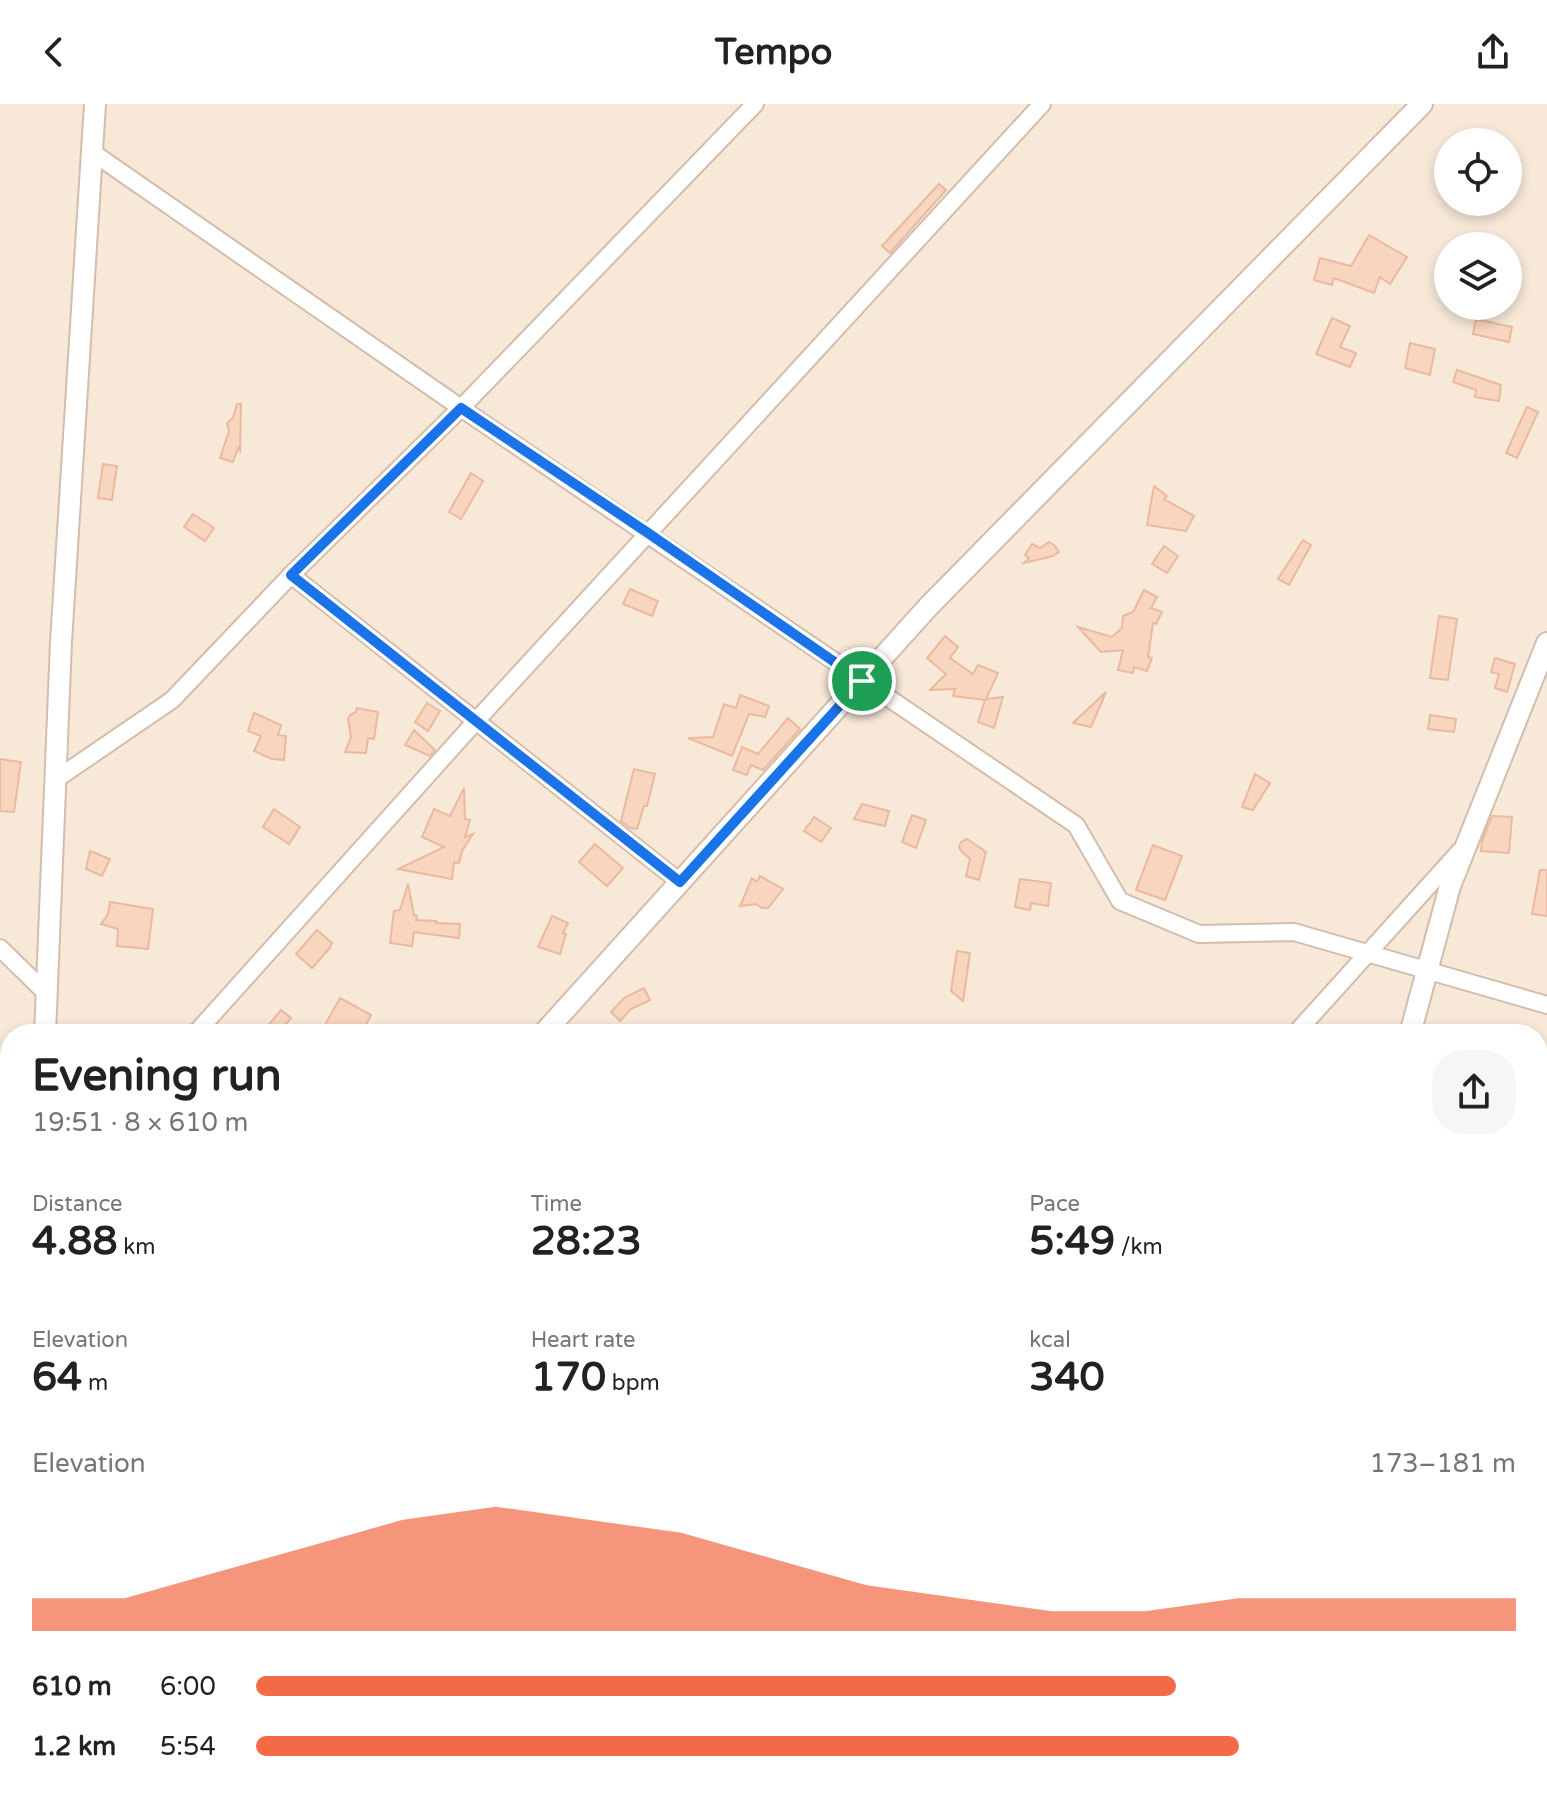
<!DOCTYPE html>
<html lang="en">
<head>
<meta charset="utf-8">
<style>
  body { margin:0; font-family:"Varela Round",sans-serif; background:#f6f6f6; color:#222; height:100vh; display:flex; flex-direction:column; font-size:30px; white-space:nowrap }
  * { box-sizing:border-box; margin:0 }
  p { font-size:26px; color:#767676 }
  .icon { flex:none; width:44px; height:44px; fill:none; stroke:currentColor; stroke-width:2; stroke-linecap:round; stroke-linejoin:round }
  .map { position:relative; flex:1; overflow:hidden }
  .drawer { position:absolute; left:0px; top:920px; width:1548px; height:770px; display:flex; flex-direction:column; background:#fff; border-radius:32px 32px 0 0; box-shadow:0 4px 12px #0003 }
  .drawer>* { flex:none }
  .buttons { position:absolute; left:1434px; top:24px; display:grid; gap:16px }
  .buttons a { display:grid; place-items:center; width:88px; height:88px; border-radius:50%; background:#fff; box-shadow:0 4px 12px #0003; font-size:40px }
  .pin { position:absolute; display:grid; place-items:center; width:68px; height:68px; color:#fff; margin:-34px; border:4px solid #fff; border-radius:50%; box-shadow:0 2px 8px #0007 }
  .round { display:grid; place-items:center; flex:none; width:84px; height:84px; border-radius:32px; background:#f6f6f6 }
  .overview { display:flex; align-items:center; justify-content:space-between; height:136px; padding:0 32px }
  h1 { font-size:44px; font-weight:700; line-height:60px }
  .stats { display:grid; grid-template-columns:repeat(3,1fr); gap:12px; height:136px; padding:8px 32px }
  .stats div { display:grid; align-content:center }
  .stats b { font-size:40px; font-weight:700 }
  .stats small { font-size:22px; font-weight:400 }
  .stats p { font-size:22px }
  .chart { height:224px; padding:16px 32px }
  .chart p { display:flex; justify-content:space-between }
  .chart svg { width:100%; height:144px; margin-top:8px; fill:#f26a46; opacity:.7 }
  ul { padding:0 32px; list-style:none; font-size:26px }
  li { display:grid; grid-template-columns:128px 96px 1fr; align-items:center; height:60px }
  li i { height:20px; border-radius:10px; background:#f26a46 }
  header { display:flex; justify-content:space-between; align-items:center; height:104px; padding:0 32px; background:#fff; font-size:36px; font-weight:700 }
  .map>svg:first-child { display:block }
  .residential { fill:#f7e8d8; fill-rule:evenodd }
  .building { fill:#f7d5bf; stroke:#ebba9e; stroke-width:2 }
  .lines { fill:none; stroke-linecap:round; stroke-linejoin:round }
  .minor-casing { stroke:#d3bdae; stroke-width:20 }
  .tertiary-casing { stroke:#d3bdae; stroke-width:24 }
  .minor { stroke:#fff; stroke-width:16 }
  .tertiary { stroke:#fff; stroke-width:20 }
  .route-casing { stroke:#fff; stroke-width:16 }
  .route { stroke:#1a73e8; stroke-width:10 }
</style>
</head>
<body>
<header><svg class="icon" aria-label="back" viewBox="0 0 24 24"><path d="M15 5l-7 7 7 7"/></svg>Tempo<svg class="icon" aria-label="share" viewBox="0 0 24 24"><path d="M12 15V3M7 8l5-5 5 5M5 13v7h14v-7"/></svg></header>
<div class="map">
<svg width="1547" height="1689" viewBox="0 0 1547 1689">
  <rect width="100%" height="100%" fill="#fef6eb"/>
  <path class="residential" d="M0,0H1547V1689H0ZM1448,38H1508V98H1448ZM1448,142H1508V202H1448ZM10,930H1538V1680H10Z"/>
  <g class="building">
    <polygon points="939,80 946,86 890,149 882,142"/>
    <polygon points="1369,131 1407,153 1390,180 1380,173 1374,189 1334,174 1332,181 1314,176 1320,154 1351,162"/>
    <polygon points="1332,214 1350,222 1340,243 1356,249 1350,263 1316,250"/>
    <polygon points="1476,215 1512,223 1509,238 1473,230"/>
    <polygon points="1410,239 1435,245 1430,271 1405,264"/>
    <polygon points="1457,266 1501,281 1499,297 1475,293 1476,286 1453,278"/>
    <polygon points="237,300 241,300 240,347 238,344 233,358 220,354 229,327 227,319 233,314"/>
    <polygon points="1527,303 1538,308 1517,354 1506,349"/>
    <polygon points="103,360 117,362 112,396 98,394"/>
    <polygon points="471,369 483,377 461,415 449,408"/>
    <polygon points="1154,382 1167,392 1164,395 1194,412 1186,427 1147,421"/>
    <polygon points="193,410 214,424 205,437 184,423"/>
    <polygon points="1303,436 1311,441 1289,481 1278,475"/>
    <polygon points="1049,438 1054,441 1059,448 1053,452 1024,459 1029,454 1025,451 1032,440 1040,444"/>
    <polygon points="1164,442 1178,452 1167,469 1152,460"/>
    <polygon points="630,485 658,497 652,512 623,500"/>
    <polygon points="1144,486 1157,493 1151,504 1162,508 1156,520 1153,519 1148,553 1152,554 1147,567 1134,563 1133,569 1118,566 1123,546 1101,548 1078,523 1112,533 1122,524 1123,512 1133,508"/>
    <polygon points="1439,512 1457,515 1448,576 1430,574"/>
    <polygon points="945,532 958,543 950,554 973,570 978,561 998,569 986,595 1003,593 994,624 978,618 985,596 953,592 955,585 930,586 946,570 927,554"/>
    <polygon points="1495,554 1515,560 1507,588 1495,584 1499,570 1491,568"/>
    <polygon points="1106,588 1091,623 1073,619"/>
    <polygon points="740,591 769,602 765,613 749,610 732,652 688,634 713,633 724,600 736,604"/>
    <polygon points="427,599 440,607 428,627 415,618"/>
    <polygon points="357,604 378,608 374,635 368,634 366,649 345,648 351,633 348,615 350,611 356,608"/>
    <polygon points="254,609 281,621 278,631 286,632 284,656 272,655 254,647 261,632 248,627"/>
    <polygon points="1430,611 1456,615 1454,628 1428,625"/>
    <polygon points="788,614 800,625 763,666 751,661 747,671 733,666 742,643 758,650"/>
    <polygon points="414,626 435,646 430,652 405,641"/>
    <polygon points="0,655 21,658 14,708 0,707"/>
    <polygon points="634,665 655,670 647,702 644,702 637,725 630,724 621,717"/>
    <polygon points="1255,670 1270,679 1253,706 1242,703"/>
    <polygon points="464,684 465,715 470,716 465,733 473,730 462,747 459,759 454,758 452,775 398,765 444,743 422,733 434,705 450,712"/>
    <polygon points="862,700 889,707 885,722 854,715"/>
    <polygon points="274,705 300,723 289,740 263,723"/>
    <polygon points="912,711 926,716 916,744 902,738"/>
    <polygon points="1492,712 1512,713 1509,749 1481,747 1482,737"/>
    <polygon points="814,713 831,724 821,738 804,727"/>
    <polygon points="967,735 986,748 979,776 966,772 970,755 961,747 959,743 961,738"/>
    <polygon points="595,740 623,764 607,782 579,758"/>
    <polygon points="1153,741 1182,752 1165,796 1136,786"/>
    <polygon points="90,747 110,755 102,772 86,765"/>
    <polygon points="1540,766 1547,766 1547,812 1532,810"/>
    <polygon points="760,772 783,785 768,804 762,804 756,800 740,802 752,774 757,778"/>
    <polygon points="1020,775 1051,779 1048,802 1031,799 1030,806 1015,803"/>
    <polygon points="408,780 414,811 417,812 416,816 436,817 436,819 460,820 459,834 414,828 412,842 390,839 394,807 400,806"/>
    <polygon points="110,798 153,805 148,845 117,842 118,825 101,820 108,810"/>
    <polygon points="552,812 568,819 563,829 566,830 560,850 538,843"/>
    <polygon points="317,826 332,839 329,845 312,864 296,850"/>
    <polygon points="957,847 970,849 963,897 951,887"/>
    <polygon points="644,884 650,896 631,905 620,917 611,908 624,894"/>
    <polygon points="340,894 371,911 361,930 320,930"/>
    <polygon points="281,906 291,914 278,930 261,930"/>
  </g>
  <g class="lines">
    <g class="minor-casing">
      <g id="minor">
        <polyline points="92,48 461,304 1076,721 1120,797 1199,830 1294,828 1547,901"/>
        <polyline points="291,471 680,778"/>
        <polyline points="55,676 172,596 291,471 461,304 755,0"/>
        <polyline points="0,844 47,890"/>
        <polyline points="195,930 476,617 1042,0"/>
        <polyline points="1295,930 1460,747"/>
        <polyline points="0,1219 10,1229"/>
        <polyline points="0,1408 10,1405"/>
        <polyline points="0,1614 2,1583"/>
        <polyline points="105,1680 112,1689"/>
        <polyline points="457,1680 468,1689"/>
        <polyline points="295,1689 303,1680"/>
        <polyline points="642,1689 651,1680"/>
      </g>
    </g>
    <g class="tertiary-casing">
      <g id="tertiary">
        <polyline points="45,930 61,538 95,0"/>
        <polyline points="543,930 928,503 1422,0"/>
        <polyline points="1410,930 1450,782 1547,539"/>
        <polyline points="0,1584 2,1583 10,1531"/>
        <polyline points="1207,1689 1210,1680"/>
      </g>
    </g>
    <use href="#minor" class="minor"/>
    <use href="#tertiary" class="tertiary"/>
  </g>
  <g class="lines">
    <g class="route-casing">
      <polygon id="route" points="461,304 648,429 862,577 680,778 291,471"/>
    </g>
    <use href="#route" class="route"/>
  </g>
</svg>
<div class="buttons">
<a><svg class="icon" aria-label="locate" viewBox="0 0 24 24"><circle cx="12" cy="12" r="6"/><path d="M12 2v4M12 18v4M2 12h4M18 12h4"/></svg></a>
<a><svg class="icon" aria-label="layers" viewBox="0 0 24 24"><path d="M12 4l9 5-9 5-9-5zM3 14l9 5 9-5"/></svg></a>
</div>
<div class="pin" style="left:862px;top:577px;background:#1e9e55"><svg class="icon" aria-label="arrive" viewBox="0 0 24 24"><path d="M6 21V4h12l-3 4 3 4H6"/></svg></div>
<section class="drawer">
<div class="overview"><div><h1>Evening run</h1><p>19:51 · 8 × 610 m</p></div><a class="round"><svg class="icon" aria-label="share" viewBox="0 0 24 24"><path d="M12 15V3M7 8l5-5 5 5M5 13v7h14v-7"/></svg></a></div>
<div class="stats">
<div><p>Distance</p><b>4.88<small> km</small></b></div>
<div><p>Time</p><b>28:23</b></div>
<div><p>Pace</p><b>5:49<small> /km</small></b></div>
</div>
<div class="stats">
<div><p>Elevation</p><b>64<small> m</small></b></div>
<div><p>Heart rate</p><b>170<small> bpm</small></b></div>
<div><p>kcal</p><b>340</b></div>
</div>
<div class="chart"><p><span>Elevation</span>173–181 m</p>
<svg viewBox="0 0 160 44" preserveAspectRatio="none"><path d="M0 44V34L10 34L20 26L30 18L40 10L50 6L60 10L70 14L80 22L90 30L100 34L110 38L120 38L130 34L140 34L150 34L160 34V44z"/></svg>
</div>
<ul>
<li><b>610 m</b>6:00<i style="width:73%"></i></li>
<li><b>1.2 km</b>5:54<i style="width:78%"></i></li>
</ul>
</section>
</div>
</body>
</html>
